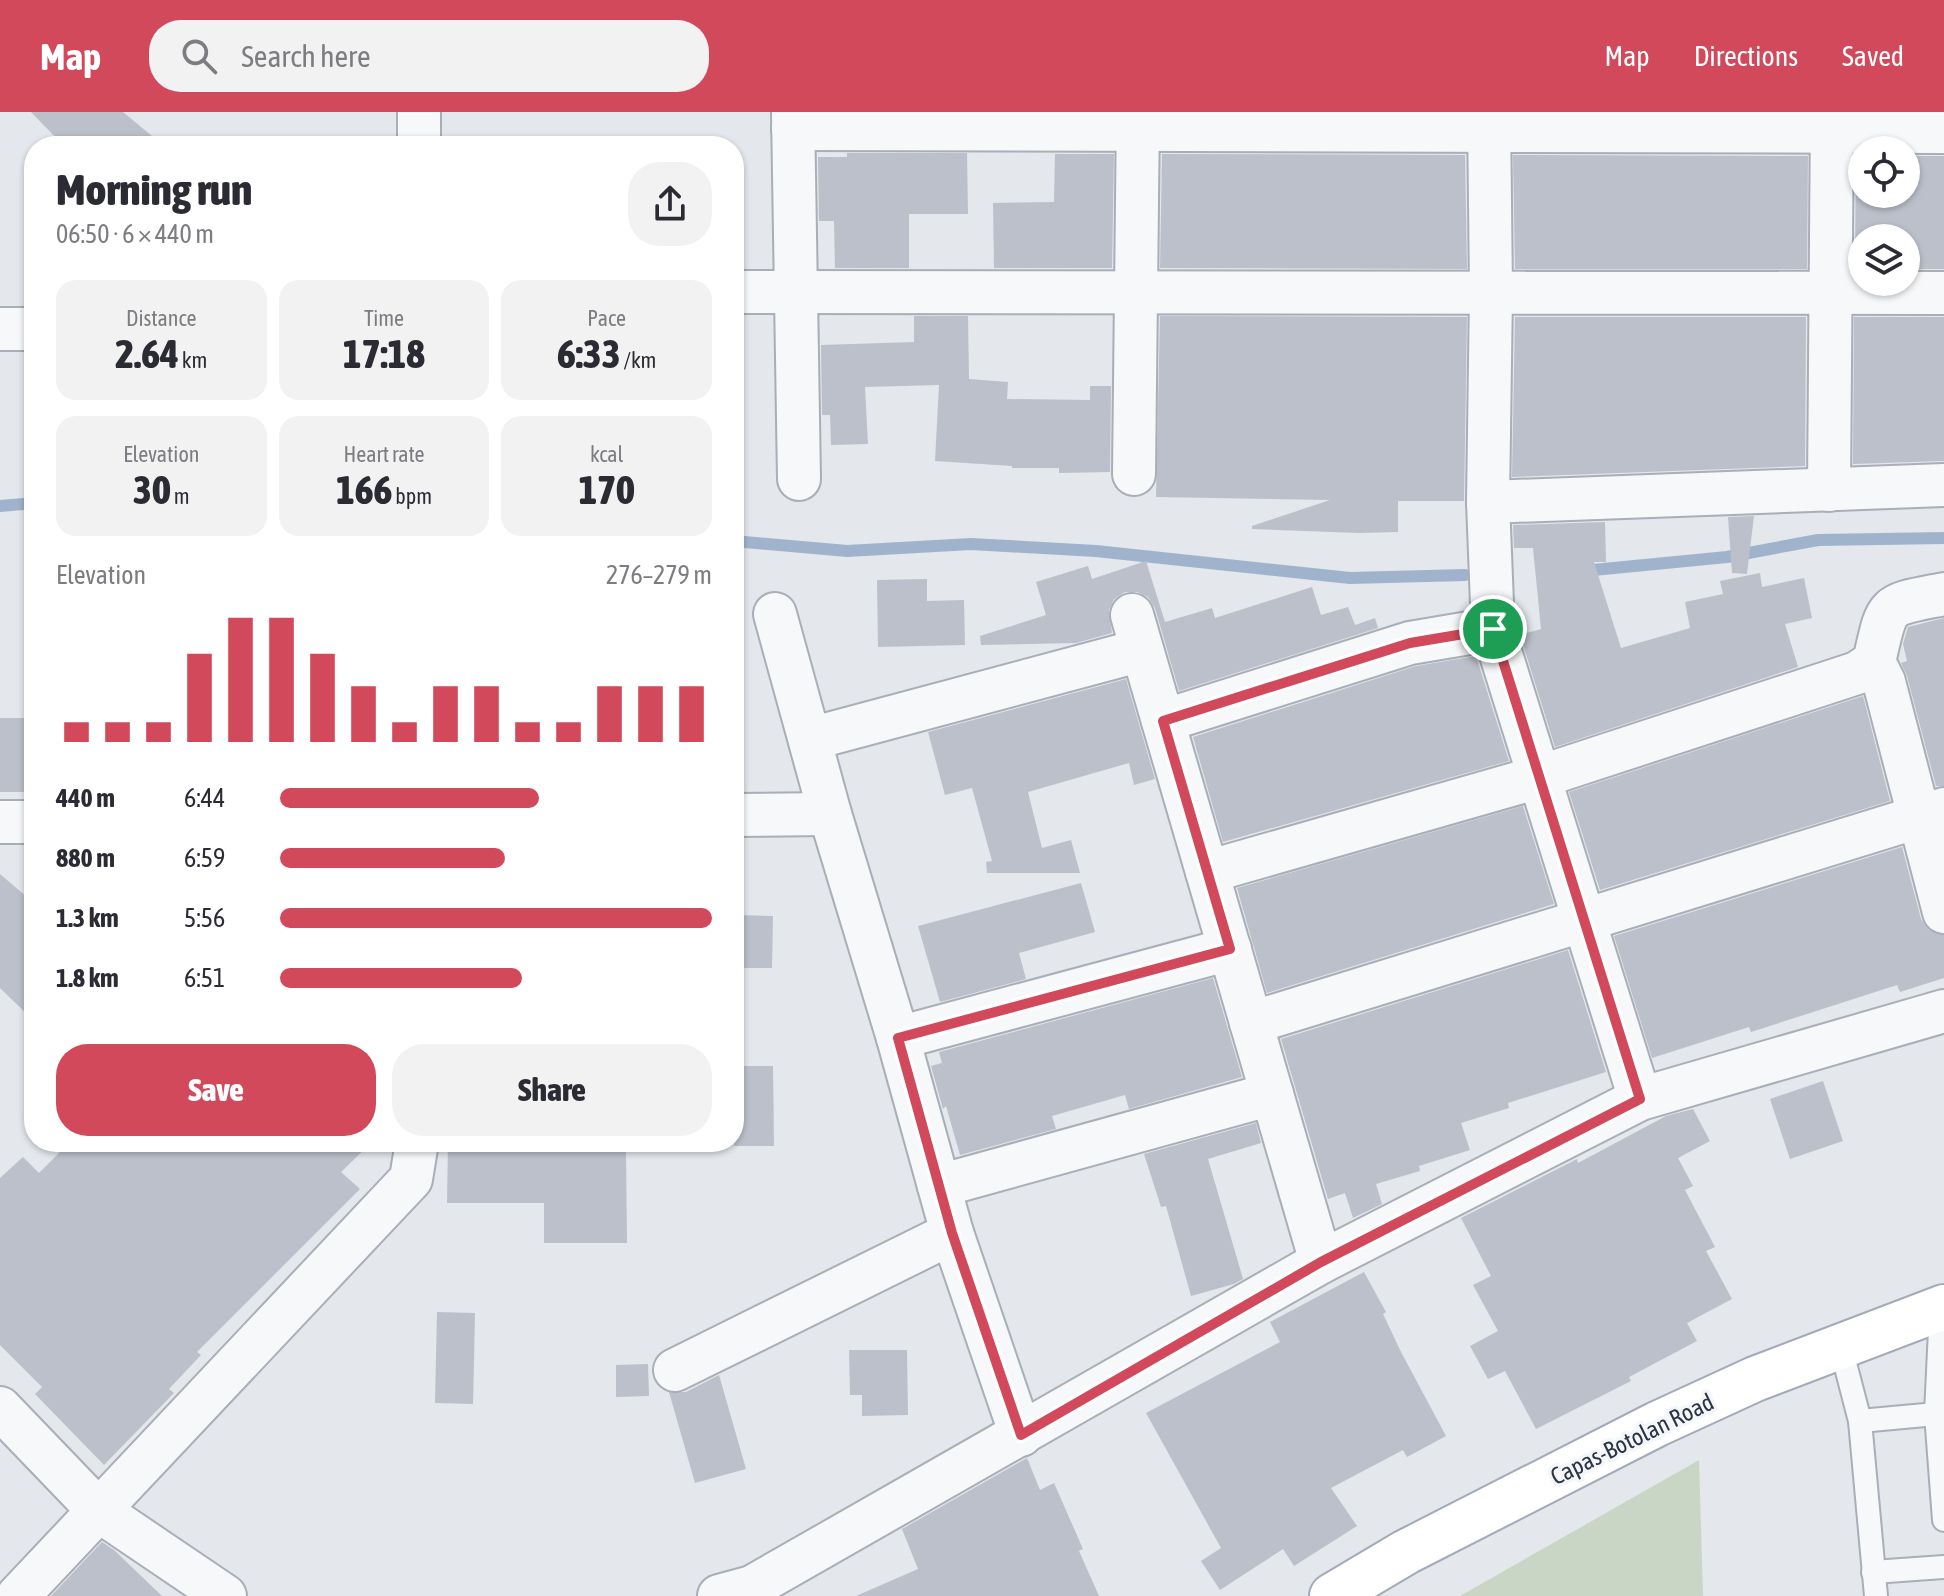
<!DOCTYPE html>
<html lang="en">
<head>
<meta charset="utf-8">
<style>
  body { margin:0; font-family:"Asap Condensed",sans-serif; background:#f2f2f3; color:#2b2b33; height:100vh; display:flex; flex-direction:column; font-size:30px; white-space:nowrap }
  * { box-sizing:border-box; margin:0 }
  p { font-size:26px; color:#7c7c81 }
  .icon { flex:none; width:44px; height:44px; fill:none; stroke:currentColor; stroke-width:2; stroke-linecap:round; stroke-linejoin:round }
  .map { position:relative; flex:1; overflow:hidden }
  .details { position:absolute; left:24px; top:24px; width:720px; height:1016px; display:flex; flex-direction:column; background:#fff; border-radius:32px; box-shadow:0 2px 6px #0004 }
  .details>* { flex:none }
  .fabs { position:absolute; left:1848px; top:24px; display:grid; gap:16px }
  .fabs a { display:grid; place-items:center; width:72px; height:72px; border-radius:50%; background:#fff; box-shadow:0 2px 6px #0004; font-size:40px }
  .pin { position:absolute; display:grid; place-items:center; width:68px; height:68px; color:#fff; margin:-34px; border:4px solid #fff; border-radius:50%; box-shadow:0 2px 8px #0007 }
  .round { display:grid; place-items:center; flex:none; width:84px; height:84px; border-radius:32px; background:#f2f2f3 }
  .summary { display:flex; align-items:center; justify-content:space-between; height:136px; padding:0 32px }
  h1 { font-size:44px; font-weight:800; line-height:60px }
  .metrics { display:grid; grid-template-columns:repeat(3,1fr); gap:12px; height:136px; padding:8px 32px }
  .metrics div { display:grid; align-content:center; border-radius:20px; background:#f2f2f3; text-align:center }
  .metrics b { font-size:40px; font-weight:800 }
  .metrics small { font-size:22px; font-weight:400 }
  .metrics p { font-size:22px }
  .chart { height:224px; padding:16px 32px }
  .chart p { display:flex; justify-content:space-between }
  .chart svg { width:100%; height:144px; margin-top:8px; stroke:#d1495b; stroke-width:6 }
  .primary-button { display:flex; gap:16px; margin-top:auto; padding:16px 32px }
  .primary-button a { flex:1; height:92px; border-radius:32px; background:#d1495b; color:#fff; font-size:32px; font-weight:800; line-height:92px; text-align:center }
  .primary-button a+a { background:#f2f2f3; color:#2b2b33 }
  ul { padding:0 32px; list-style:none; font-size:26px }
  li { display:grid; grid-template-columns:128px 96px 1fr; align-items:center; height:60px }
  li i { height:20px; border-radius:10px; background:#d1495b }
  header { display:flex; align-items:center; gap:48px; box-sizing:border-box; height:112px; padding:0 40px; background:#d1495b; color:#fff }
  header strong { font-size:38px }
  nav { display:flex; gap:44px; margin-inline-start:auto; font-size:28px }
  .search { width:560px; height:72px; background:#f2f2f3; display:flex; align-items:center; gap:20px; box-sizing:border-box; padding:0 28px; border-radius:32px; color:#7c7c81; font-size:30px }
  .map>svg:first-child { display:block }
  .green { fill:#c9d6c5 }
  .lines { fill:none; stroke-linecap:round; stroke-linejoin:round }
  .stream { stroke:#9fb4cc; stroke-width:12 }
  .building { fill:#bbc0ca }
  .service-casing { stroke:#a9aeb7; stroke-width:26 }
  .minor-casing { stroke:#a9aeb7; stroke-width:46 }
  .primary-casing { stroke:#a3abb8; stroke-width:48 }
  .service { stroke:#f7f8fa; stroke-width:22 }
  .minor { stroke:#f7f8fa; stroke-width:42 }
  .primary { stroke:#fff; stroke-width:44 }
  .route-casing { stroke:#fff; stroke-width:16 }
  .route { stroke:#d1495b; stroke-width:10 }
  .labels { text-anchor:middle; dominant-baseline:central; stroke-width:7; stroke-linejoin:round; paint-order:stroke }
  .street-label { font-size:24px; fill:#2b3445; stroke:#f4f6f9 }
</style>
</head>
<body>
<header>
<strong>Map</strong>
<div class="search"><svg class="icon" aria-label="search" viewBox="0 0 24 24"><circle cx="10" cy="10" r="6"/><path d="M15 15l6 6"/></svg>Search here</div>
<nav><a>Map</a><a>Directions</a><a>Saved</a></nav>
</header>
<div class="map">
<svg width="1944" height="1484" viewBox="0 0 1944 1484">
  <rect width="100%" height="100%" fill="#e4e7ec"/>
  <polygon class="green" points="1699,1348 1703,1484 1460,1484"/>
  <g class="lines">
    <g class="stream">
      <polyline points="0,394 34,391"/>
      <polyline points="734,429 847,439 971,432 1096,439 1350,466 1465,463"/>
      <polyline points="1583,459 1727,445 1818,428 1944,426"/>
    </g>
  </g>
  <g class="building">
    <polygon points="31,0 123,0 164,34 64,34"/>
    <polygon points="847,41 967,41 968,102 909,102 909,156 835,156 834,109 819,109 818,45 847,45"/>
    <polygon points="1055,42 1114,42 1112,156 994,156 993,91 1054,90"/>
    <polygon points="1162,42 1465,43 1467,157 1160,156"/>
    <polygon points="1513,43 1808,44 1807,157 1515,157"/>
    <polygon points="1856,44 1862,44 1862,82 1906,82 1906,44 1944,44 1944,157 1906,157 1906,126 1862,126 1862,157 1855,157"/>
    <polygon points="914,204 968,204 969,267 1008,270 1007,287 1090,288 1090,274 1111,274 1110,360 1059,361 1059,356 1012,356 1012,354 935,349 939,273 865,275 868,332 831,333 830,303 822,303 821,233 914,230"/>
    <polygon points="1160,204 1467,205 1464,389 1398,389 1398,420 1359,421 1252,417 1252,414 1330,388 1156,385"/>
    <polygon points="1515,205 1806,205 1805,354 1512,365"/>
    <polygon points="1854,205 1944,205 1944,349 1853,352"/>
    <polygon points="1754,404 1747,462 1732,461 1728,405"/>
    <polygon points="1605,410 1606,450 1594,450 1621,536 1690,516 1685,490 1723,482 1720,469 1760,461 1762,475 1804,466 1812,506 1785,512 1798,555 1555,635 1520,523 1541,517 1533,436 1514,436 1513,413"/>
    <polygon points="1146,449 1165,510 1212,496 1215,506 1312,475 1321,503 1348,495 1355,513 1375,506 1378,516 1179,579 1155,496 1148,485 1137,480 1125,480 1114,487 1109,498 1112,521 1076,531 981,533 980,524 1046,503 1036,470 1088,454 1092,467"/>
    <polygon points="927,467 927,489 964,488 965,533 878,535 877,468"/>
    <polygon points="1944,506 1944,674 1936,674 1907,564 1901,551 1907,549 1903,532 1908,515"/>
    <polygon points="1476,544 1509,649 1223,730 1193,625 1416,554"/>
    <polygon points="1126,567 1155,667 1134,673 1129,651 1028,680 1042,736 1071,728 1080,761 987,761 986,750 992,749 972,676 945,683 928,620"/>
    <polygon points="1863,584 1890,689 1600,778 1569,680"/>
    <rect x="0" y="606" width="34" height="74"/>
    <polygon points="1523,694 1554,792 1267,881 1237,776"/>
    <polygon points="1902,735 1921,807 1928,817 1944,823 1944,866 1900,880 1897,873 1751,920 1749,915 1652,946 1614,824"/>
    <polygon points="0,762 34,791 34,909 0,876"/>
    <polygon points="1081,771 1095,820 1019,841 1026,867 940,890 918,814"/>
    <polygon points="734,803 773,804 772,856 734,856"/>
    <polygon points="1568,838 1606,960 1508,991 1509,996 1461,1011 1470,1038 1419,1054 1420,1059 1376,1072 1382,1092 1353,1106 1345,1081 1328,1087 1281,927"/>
    <polygon points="1213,866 1242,965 1129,997 1125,983 1052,1004 1056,1017 960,1043 946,994 943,997 931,954 942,951 939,940"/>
    <polygon points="734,954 773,954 774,1034 734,1034"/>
    <polygon points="1823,969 1843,1029 1790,1047 1770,987"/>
    <polygon points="1693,997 1710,1029 1678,1046 1693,1074 1685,1078 1715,1135 1706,1139 1732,1187 1687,1211 1697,1229 1629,1265 1631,1269 1536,1317 1505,1259 1488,1267 1470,1234 1498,1219 1473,1173 1491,1164 1461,1106 1577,1047 1578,1051 1666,1004"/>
    <polygon points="1256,1011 1261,1031 1208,1047 1243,1167 1234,1172 1191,1184 1166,1094 1161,1095 1144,1042"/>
    <polygon points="70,1030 372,1030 341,1060 360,1077 197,1240 201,1243 169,1277 174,1281 104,1353 35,1282 42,1275 0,1233 0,1066 23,1045 39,1061"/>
    <polygon points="448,1030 541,1030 541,1040 626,1040 627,1131 544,1131 544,1091 447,1091"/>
    <polygon points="1364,1160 1386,1200 1383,1202 1401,1240 1446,1324 1407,1345 1403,1338 1331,1376 1357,1414 1294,1454 1283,1437 1220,1478 1201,1449 1221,1436 1146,1301 1280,1230 1270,1210"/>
    <polygon points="437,1200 475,1201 473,1292 435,1291"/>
    <polygon points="849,1238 907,1238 908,1303 862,1304 862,1283 850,1283"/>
    <polygon points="648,1252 649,1284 616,1285 616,1253"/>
    <polygon points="719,1263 746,1357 695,1371 669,1280 686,1280"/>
    <polygon points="1027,1346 1040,1378 1054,1371 1083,1437 1079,1439 1099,1484 856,1484 918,1457 902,1417"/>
    <polygon points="102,1430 114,1438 162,1484 51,1484"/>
  </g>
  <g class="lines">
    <g class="service-casing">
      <g id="service">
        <polyline points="1941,1196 1936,1302 1944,1408"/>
        <polyline points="1841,1236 1860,1309 1876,1484"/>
        <polyline points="1860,1309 1936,1302"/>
        <polyline points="1873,1460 1944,1455"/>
      </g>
    </g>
    <g class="minor-casing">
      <g id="minor">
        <polyline points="793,0 799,367"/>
        <polyline points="1489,0 1491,180 1488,390 1493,517 1640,987"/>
        <polyline points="793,17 1944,20"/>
        <polyline points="419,34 419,0"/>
        <polyline points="734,180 1944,181"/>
        <polyline points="0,217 34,217"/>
        <polyline points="1134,362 1138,0"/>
        <polyline points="1829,378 1832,0"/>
        <polyline points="1488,390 1944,373"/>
        <polyline points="775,502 830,702 898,926 952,1121 1021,1323"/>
        <polyline points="1132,503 1321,1150"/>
        <polyline points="1874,550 1884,570 1944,800"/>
        <polyline points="1163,609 1410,531 1493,517"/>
        <polyline points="810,627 1142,538"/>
        <polyline points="734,703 830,702"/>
        <polyline points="0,710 34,710"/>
        <path d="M1207,760L1539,665L1857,561L1874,550C1888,489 1883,494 1944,482"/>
        <polyline points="1251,911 1944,697"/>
        <polyline points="898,926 1230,837"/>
        <polyline points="939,1074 1272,982"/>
        <polyline points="675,1258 952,1121"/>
        <polyline points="0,1296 98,1398 225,1484"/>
        <polyline points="18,1484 411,1067 417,1030"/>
        <polyline points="719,1484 752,1475 1321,1150 1640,987 1944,899"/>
      </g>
    </g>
    <g class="primary-casing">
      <polyline id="primary" points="1332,1484 1406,1440 1657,1312 1755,1267 1944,1195"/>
    </g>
    <use href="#service" class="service"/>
    <use href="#minor" class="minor"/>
    <use href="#primary" class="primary"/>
  </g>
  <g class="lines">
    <g class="route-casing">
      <polygon id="route" points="1493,517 1640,987 1321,1150 1021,1323 952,1121 898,926 1230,837 1163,609 1410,531"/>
    </g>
    <use href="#route" class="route"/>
  </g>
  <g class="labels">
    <g class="street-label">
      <text transform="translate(1632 1327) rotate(-26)">Capas-Botolan Road</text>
    </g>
  </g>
</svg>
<div class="fabs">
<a><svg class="icon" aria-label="locate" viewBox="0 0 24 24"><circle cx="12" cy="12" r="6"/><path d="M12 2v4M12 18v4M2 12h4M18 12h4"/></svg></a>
<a><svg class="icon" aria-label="layers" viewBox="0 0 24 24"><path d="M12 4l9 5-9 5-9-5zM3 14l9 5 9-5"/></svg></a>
</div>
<div class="pin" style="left:1493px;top:517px;background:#1e9e55"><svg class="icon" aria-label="arrive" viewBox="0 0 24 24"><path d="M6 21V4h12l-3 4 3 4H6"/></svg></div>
<section class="details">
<div class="summary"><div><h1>Morning run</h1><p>06:50 · 6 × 440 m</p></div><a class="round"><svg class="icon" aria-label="share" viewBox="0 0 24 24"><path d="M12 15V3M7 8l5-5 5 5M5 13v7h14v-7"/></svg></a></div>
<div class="metrics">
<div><p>Distance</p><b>2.64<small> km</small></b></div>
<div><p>Time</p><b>17:18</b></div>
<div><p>Pace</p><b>6:33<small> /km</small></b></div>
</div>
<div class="metrics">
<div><p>Elevation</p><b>30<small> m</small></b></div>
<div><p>Heart rate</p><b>166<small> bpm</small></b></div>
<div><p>kcal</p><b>170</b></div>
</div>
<div class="chart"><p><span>Elevation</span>276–279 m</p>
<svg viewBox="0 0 160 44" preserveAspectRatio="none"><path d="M5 44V38M15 44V38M25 44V38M35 44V17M45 44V6M55 44V6M65 44V17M75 44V27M85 44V38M95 44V27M105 44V27M115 44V38M125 44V38M135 44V27M145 44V27M155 44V27"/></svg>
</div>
<ul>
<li><b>440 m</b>6:44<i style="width:60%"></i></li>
<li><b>880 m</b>6:59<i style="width:52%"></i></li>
<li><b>1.3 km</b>5:56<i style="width:100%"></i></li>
<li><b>1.8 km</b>6:51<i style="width:56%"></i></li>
</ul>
<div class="primary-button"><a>Save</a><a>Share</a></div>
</section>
</div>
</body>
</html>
